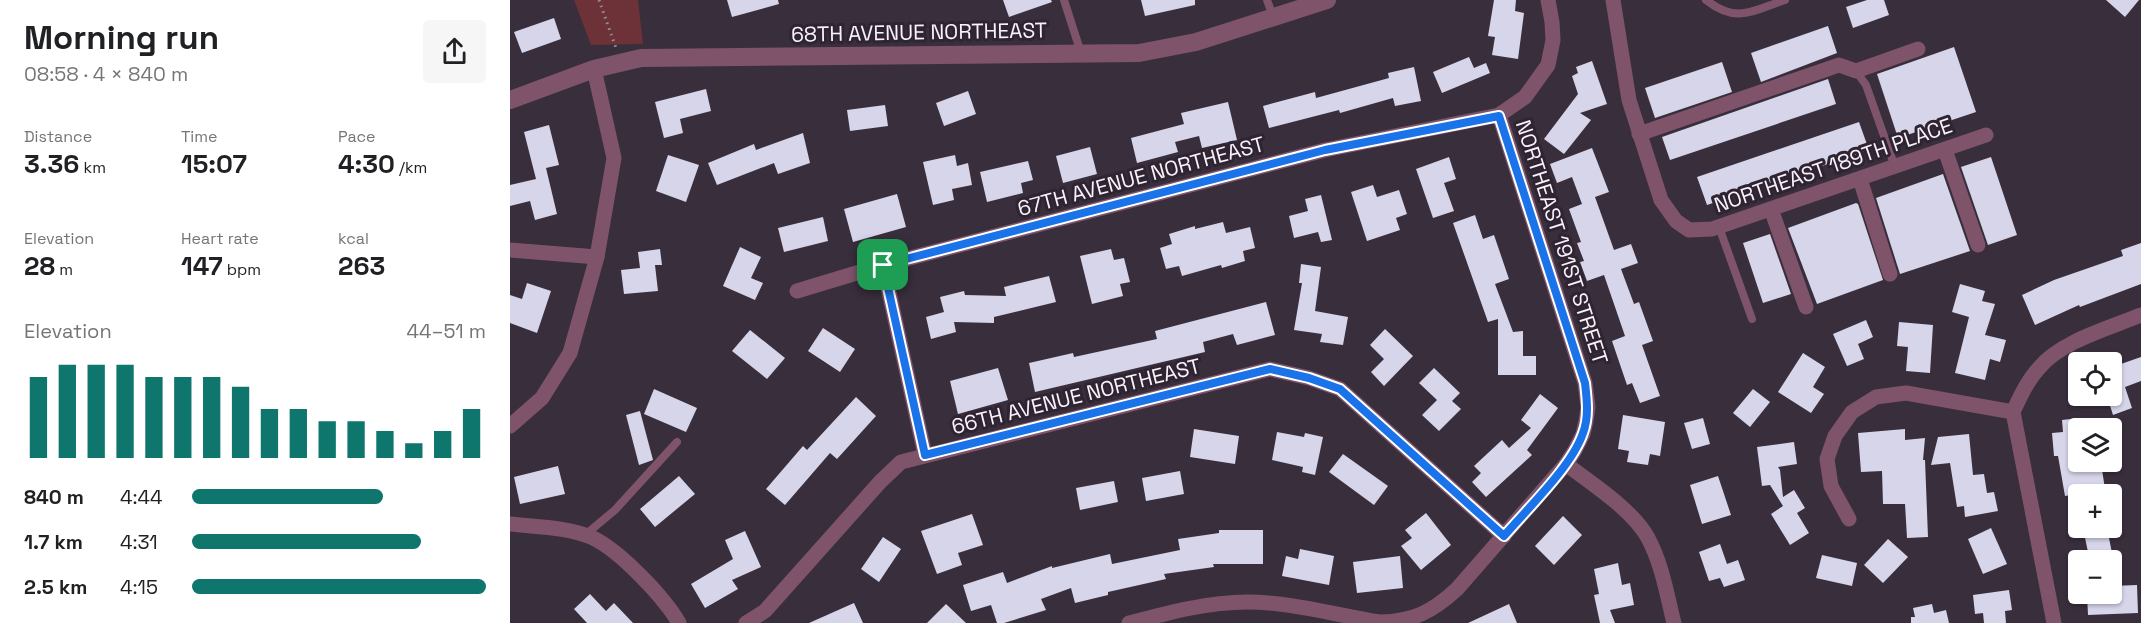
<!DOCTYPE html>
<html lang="en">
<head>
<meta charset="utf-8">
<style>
  body { margin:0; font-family:"Space Grotesk",sans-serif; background:#f6f6f6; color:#202124; height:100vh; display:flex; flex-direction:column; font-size:22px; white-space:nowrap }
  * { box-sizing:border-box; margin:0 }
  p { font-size:20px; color:#757577 }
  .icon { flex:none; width:33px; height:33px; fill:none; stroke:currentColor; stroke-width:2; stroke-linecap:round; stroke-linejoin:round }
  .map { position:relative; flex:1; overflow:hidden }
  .sheet { display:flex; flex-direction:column; background:#fff; width:510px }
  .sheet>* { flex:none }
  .tools { position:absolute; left:1558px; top:352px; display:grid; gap:12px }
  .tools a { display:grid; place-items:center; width:54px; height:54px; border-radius:6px; background:#fff; box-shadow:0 2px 4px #0004; font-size:30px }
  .pin { position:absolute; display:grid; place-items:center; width:51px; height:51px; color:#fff; margin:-26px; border-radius:12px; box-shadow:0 3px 9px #0006 }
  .round { display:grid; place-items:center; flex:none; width:63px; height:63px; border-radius:6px; background:#f6f6f6 }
  .headline { display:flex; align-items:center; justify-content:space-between; height:102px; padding:0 24px }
  h1 { font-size:33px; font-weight:700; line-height:45px }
  .stats { display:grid; grid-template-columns:repeat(3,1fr); gap:9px; height:102px; padding:6px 24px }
  .stats div { display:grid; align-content:center }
  .stats b { font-size:26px; font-weight:700 }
  .stats small { font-size:16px; font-weight:400 }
  .stats p { font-size:16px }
  .chart { height:168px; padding:12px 24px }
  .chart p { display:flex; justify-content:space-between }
  .chart svg { width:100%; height:108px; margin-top:6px; stroke:#0f766e; stroke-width:6 }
  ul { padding:0 24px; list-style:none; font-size:20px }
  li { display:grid; grid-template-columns:96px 72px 1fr; align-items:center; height:45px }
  li i { height:15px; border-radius:8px; background:#0f766e }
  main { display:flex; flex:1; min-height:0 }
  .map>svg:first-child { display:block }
  .green { fill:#6d3238 }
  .building { fill:#d7d5ea }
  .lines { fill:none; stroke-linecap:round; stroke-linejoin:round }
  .path { stroke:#988f9a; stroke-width:3; stroke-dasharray:1.5 4.5; stroke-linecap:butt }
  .service { stroke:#7f546b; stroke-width:8 }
  .minor { stroke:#7f546b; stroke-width:15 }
  .tertiary { stroke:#7f546b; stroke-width:18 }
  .route-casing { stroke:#fff; stroke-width:12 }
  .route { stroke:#1a73e8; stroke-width:8 }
  .labels { text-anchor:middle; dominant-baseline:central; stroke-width:6; stroke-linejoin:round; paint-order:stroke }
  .street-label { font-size:21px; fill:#f9f2fb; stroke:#2f2432 }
</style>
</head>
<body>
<main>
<section class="sheet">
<div class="headline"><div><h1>Morning run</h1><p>08:58 · 4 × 840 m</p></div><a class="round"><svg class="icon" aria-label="share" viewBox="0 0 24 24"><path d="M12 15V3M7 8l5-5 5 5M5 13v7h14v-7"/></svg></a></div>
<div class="stats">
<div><p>Distance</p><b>3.36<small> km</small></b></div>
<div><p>Time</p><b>15:07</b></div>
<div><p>Pace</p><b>4:30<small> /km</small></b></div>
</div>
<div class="stats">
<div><p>Elevation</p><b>28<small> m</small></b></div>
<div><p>Heart rate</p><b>147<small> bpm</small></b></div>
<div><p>kcal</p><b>263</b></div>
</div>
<div class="chart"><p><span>Elevation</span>44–51 m</p>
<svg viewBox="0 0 160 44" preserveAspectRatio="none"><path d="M5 44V11M15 44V6M25 44V6M35 44V6M45 44V11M55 44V11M65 44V11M75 44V15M85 44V24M95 44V24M105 44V29M115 44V29M125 44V33M135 44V38M145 44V33M155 44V24"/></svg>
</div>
<ul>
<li><b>840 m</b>4:44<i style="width:65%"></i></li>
<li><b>1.7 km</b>4:31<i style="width:78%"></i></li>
<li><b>2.5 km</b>4:15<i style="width:100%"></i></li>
</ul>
</section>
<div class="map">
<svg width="1631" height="623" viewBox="0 0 1631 623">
  <rect width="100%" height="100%" fill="#392e3c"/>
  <polygon class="green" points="64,0 128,0 133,44 81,45"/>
  <g class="building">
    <polygon points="217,0 268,0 269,4 222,17"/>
    <polygon points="493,0 541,0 542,2 499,17"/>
    <polygon points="631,0 685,0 685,5 635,16"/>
    <polygon points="984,0 1006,0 1005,11 1014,13 1008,59 982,55 985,37 978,36"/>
    <polygon points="1357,0 1374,0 1379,15 1343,28 1336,7"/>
    <polygon points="1596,0 1629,0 1615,17"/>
    <polygon points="44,18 51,39 12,53 4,32"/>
    <polygon points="1318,26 1327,53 1251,82 1241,53"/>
    <polygon points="1444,47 1466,112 1388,138 1367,74"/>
    <polygon points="959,57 964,68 976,63 980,73 932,93 923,72"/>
    <polygon points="1082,61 1097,104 1070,113 1081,120 1054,154 1034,139 1068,94 1062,76 1068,73 1066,67"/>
    <polygon points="1212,62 1222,92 1145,118 1135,88"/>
    <polygon points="904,67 911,101 885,106 883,98 830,113 829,110 759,128 753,106 805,92 806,98 879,78 878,73"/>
    <polygon points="1318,79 1326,104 1160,160 1152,137"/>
    <polygon points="196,89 201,111 170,119 173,133 154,138 145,102"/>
    <polygon points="458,91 466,114 434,126 426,103"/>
    <polygon points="718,102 727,140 692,148 689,136 665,142 668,152 627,163 621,138 674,124 671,113"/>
    <polygon points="375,105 378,126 340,131 337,110"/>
    <polygon points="1349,122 1359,150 1197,205 1187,177"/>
    <polygon points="39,125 49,165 36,168 47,214 25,220 20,201 0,206 0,185 26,179 14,132"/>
    <polygon points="293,133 300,163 268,174 264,163 207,185 198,163 244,144 246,150"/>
    <polygon points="580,147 587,174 553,183 546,156"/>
    <polygon points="1082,148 1099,192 1085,197 1104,250 1121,244 1128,263 1111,269 1124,304 1129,302 1143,341 1132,345 1150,396 1130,403 1122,383 1117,385 1102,341 1115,336 1094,275 1077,281 1070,262 1074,261 1067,243 1071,242 1059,209 1072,204 1062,177 1047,183 1040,164"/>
    <polygon points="158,155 189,165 176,202 146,191"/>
    <polygon points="445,155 447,166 458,163 462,185 442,189 444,200 423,205 413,162"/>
    <polygon points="939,157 946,179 934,183 944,211 923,218 906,169"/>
    <polygon points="1481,157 1507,235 1478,245 1451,167"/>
    <polygon points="518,161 523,180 511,183 513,193 477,202 470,172"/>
    <polygon points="1433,174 1460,251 1390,274 1366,198"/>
    <polygon points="863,185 867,197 889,190 897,214 886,218 890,230 857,241 841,192"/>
    <polygon points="387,194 396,227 343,242 334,209"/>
    <polygon points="811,195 822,240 811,242 808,232 784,238 779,216 798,211 795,199"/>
    <polygon points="1346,203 1348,204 1373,280 1307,304 1278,228"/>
    <polygon points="965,215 973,239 984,235 999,279 985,284 1003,332 1013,331 1013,356 1026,356 1026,375 988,375 988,319 978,322 943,223"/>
    <polygon points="313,217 318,241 274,252 268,228"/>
    <polygon points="713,222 716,233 740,227 745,248 733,251 735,261 712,268 711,265 672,276 669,266 656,269 650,248 662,244 659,234 685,226 685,229"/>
    <polygon points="1260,234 1281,294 1253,303 1233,243"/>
    <polygon points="1631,243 1631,284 1570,307 1569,305 1525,325 1512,295 1544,280 1613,256 1611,250"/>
    <polygon points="230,247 251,257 241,278 253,283 245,300 213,286"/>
    <polygon points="150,249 152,265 145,265 148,291 114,294 111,270 130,268 128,252"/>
    <polygon points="601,249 604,260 614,258 620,282 610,284 613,296 582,304 570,256"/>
    <polygon points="791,264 811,267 805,311 838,317 833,345 810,342 812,334 784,330 792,283 789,283"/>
    <polygon points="539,276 546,302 484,317 484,323 444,322 446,332 421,339 416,317 434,312 430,297 454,291 455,295 496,296 494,287"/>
    <polygon points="17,283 41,291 27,333 0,323 0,295 12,299"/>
    <polygon points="1450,284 1475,291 1472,301 1485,304 1475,335 1496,340 1490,362 1480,359 1475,380 1445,373 1459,317 1442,312"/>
    <polygon points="756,302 765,335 727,345 723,334 693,342 695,352 525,392 519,363 563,353 564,357 647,339 645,331"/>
    <polygon points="1356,320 1363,337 1348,344 1354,359 1337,366 1323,334"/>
    <polygon points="1389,322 1423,325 1420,373 1396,371 1398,347 1387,346"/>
    <polygon points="313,328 345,349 330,372 298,351"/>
    <polygon points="875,329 903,356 874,386 861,372 874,359 860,345"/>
    <polygon points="240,330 275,358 257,379 222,351"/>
    <polygon points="1293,353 1315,367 1303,387 1314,394 1301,413 1268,392"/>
    <polygon points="1602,355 1604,355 1608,365 1631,357 1631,381 1615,387 1622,408 1603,415 1597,396 1602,396"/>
    <polygon points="488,368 498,400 448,414 440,381"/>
    <polygon points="924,368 950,393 942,401 951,409 929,431 912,415 927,400 909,383"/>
    <polygon points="144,389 187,408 176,432 134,414"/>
    <polygon points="1243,389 1260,402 1240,427 1223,413"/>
    <polygon points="1030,394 1048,408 1017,450 1022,455 976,497 962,482 971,473 964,466 992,440 999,448 1021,428 1011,420"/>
    <polygon points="346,397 366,416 327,459 320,453 275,505 256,489 293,446 297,450"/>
    <polygon points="130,411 143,460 129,465 116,415"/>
    <polygon points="1113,415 1155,422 1150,456 1140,454 1138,465 1117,462 1119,451 1108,449"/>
    <polygon points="1193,418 1200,444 1182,449 1174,423"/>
    <polygon points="1569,418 1569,467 1591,463 1595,489 1555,496 1548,456 1544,456 1542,433 1553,432 1552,420"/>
    <polygon points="684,429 729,436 725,464 680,457"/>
    <polygon points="1395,429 1395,440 1415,438 1413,460 1415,460 1418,537 1397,538 1395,504 1373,504 1372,471 1351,472 1348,433"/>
    <polygon points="767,432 794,437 795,433 813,437 805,475 792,472 793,467 762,460"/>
    <polygon points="1459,434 1463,475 1474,474 1477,493 1484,492 1488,511 1455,517 1454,506 1447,507 1440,463 1421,465 1428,437"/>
    <polygon points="1284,442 1287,464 1268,467 1270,470 1273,497 1284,490 1295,508 1287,513 1299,533 1280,545 1261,514 1273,506 1260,485 1252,486 1247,447"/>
    <polygon points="833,454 878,486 864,505 819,472"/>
    <polygon points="48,466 55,494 10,504 4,477"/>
    <polygon points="670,471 674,494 636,501 632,478"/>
    <polygon points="169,476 185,494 145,527 130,509"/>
    <polygon points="1208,476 1221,515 1192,524 1180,485"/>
    <polygon points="604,481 608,502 570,510 566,488"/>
    <polygon points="916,513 941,545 911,570 891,546 902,538 895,530"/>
    <polygon points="462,514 473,545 448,553 452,565 427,574 411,531"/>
    <polygon points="1053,516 1072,535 1044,565 1025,546"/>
    <polygon points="1481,528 1497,564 1473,574 1458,539"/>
    <polygon points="1573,528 1597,528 1602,553 1579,557"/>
    <polygon points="709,530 753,530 753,564 703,564 704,567 654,574 656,579 598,592 598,595 565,603 561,588 531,599 536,610 494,623 487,623 481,605 461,611 453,585 493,572 497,583 542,566 542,568 600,554 602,564 670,550 668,539 709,533"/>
    <polygon points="235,531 251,567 222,580 228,589 195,608 181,584 223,559 215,540"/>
    <polygon points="373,537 391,549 369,582 351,569"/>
    <polygon points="1378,539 1398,557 1373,583 1354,565"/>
    <polygon points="1210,544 1217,564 1228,560 1235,580 1214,587 1210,578 1199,581 1189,552"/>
    <polygon points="790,549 824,556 819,585 772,576 776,556 788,559"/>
    <polygon points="1312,555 1347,563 1342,586 1306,578"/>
    <polygon points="890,556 893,588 847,593 843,562"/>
    <polygon points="1108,563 1112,585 1120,583 1124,605 1100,610 1105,623 1090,623 1084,595 1089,594 1084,569"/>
    <polygon points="1627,585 1628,613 1578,615 1577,594 1602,594 1602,586"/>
    <polygon points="1499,590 1502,610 1495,611 1496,623 1474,623 1473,613 1465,614 1463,595"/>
    <polygon points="80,594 96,611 104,603 123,623 77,623 64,609"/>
    <polygon points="344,603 353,623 299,623"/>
    <polygon points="436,604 456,623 417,623"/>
    <polygon points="999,604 1007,623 958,623"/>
    <polygon points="1422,604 1424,613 1436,610 1439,623 1401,623 1401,617 1405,617 1403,608"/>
  </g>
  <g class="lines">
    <polyline class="path" points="89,0 106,48"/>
    <g class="service">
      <polyline points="554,0 571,53"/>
      <polyline points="757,0 763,16"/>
      <path d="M1196,0C1227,24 1242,11 1275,0"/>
      <polyline points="1346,71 1356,85 1385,167"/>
      <polyline points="1209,227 1242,319"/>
      <polyline points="75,535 105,510 167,442"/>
    </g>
    <g class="minor">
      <polyline points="1103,0 1119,100 1151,200 1166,221 1179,230 1202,229 1476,135"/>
      <polyline points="1129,134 1329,65 1346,71 1408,49"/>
      <polyline points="1435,150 1468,245"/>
      <polyline points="1350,179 1380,274"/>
      <polyline points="1261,209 1296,307"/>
      <polyline points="0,250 87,257"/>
      <polyline points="373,265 415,455"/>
      <polyline points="287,291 373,265 815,150 989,115 1015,97 1038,65 1043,40 1042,22 1038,0"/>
      <polyline points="1503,412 1544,623"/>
      <polyline points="0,426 32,398 60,353 87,257 104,158 84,69"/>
      <path d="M1056,464C1082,484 1123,510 1138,538C1152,564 1157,595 1164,623"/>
      <path d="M1339,519L1321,486L1317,459L1325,436L1342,412L1366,397L1396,393L1503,412C1510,397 1517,381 1529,368C1551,341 1600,328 1631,315"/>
      <path d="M0,524C27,527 58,527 83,538C110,551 154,597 169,623"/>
      <polyline points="236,623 255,611 370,482 391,462 760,369 799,378 830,389 994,536"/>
      <path d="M619,623C657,613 698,602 737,602C781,602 826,615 870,622C904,621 922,612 947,589L1056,464L1065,450L1073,434L1076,421L1078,407L1075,383L989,115"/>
    </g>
    <polyline class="tertiary" points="0,100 84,69 131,58 629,53 686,42 817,0"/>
  </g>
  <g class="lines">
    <g class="route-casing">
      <path id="route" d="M989,116L1075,383C1077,400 1079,417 1073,433C1062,466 1018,508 994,536L830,389L799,378L760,369L415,455L373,265L815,150Z"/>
    </g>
    <use href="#route" class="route"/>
  </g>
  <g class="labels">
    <g class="street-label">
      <text transform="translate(409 32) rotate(-1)">68TH AVENUE NORTHEAST</text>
      <text transform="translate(1323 165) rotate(-19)">NORTHEAST 189TH PLACE</text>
      <text transform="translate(631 176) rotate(-15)">67TH AVENUE NORTHEAST</text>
      <text transform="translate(1052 242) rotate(72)">NORTHEAST 191ST STREET</text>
      <text transform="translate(566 396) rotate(-14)">66TH AVENUE NORTHEAST</text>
    </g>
  </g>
</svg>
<div class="tools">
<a><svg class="icon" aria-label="locate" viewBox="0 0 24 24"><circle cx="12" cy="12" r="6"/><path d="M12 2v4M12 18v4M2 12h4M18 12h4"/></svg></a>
<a><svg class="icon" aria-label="layers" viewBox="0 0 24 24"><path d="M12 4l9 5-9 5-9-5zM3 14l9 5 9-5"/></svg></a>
<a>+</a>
<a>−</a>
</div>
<div class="pin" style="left:373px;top:265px;background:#1e9e55"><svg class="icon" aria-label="arrive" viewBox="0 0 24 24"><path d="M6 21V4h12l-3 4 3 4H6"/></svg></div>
</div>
</main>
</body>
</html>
